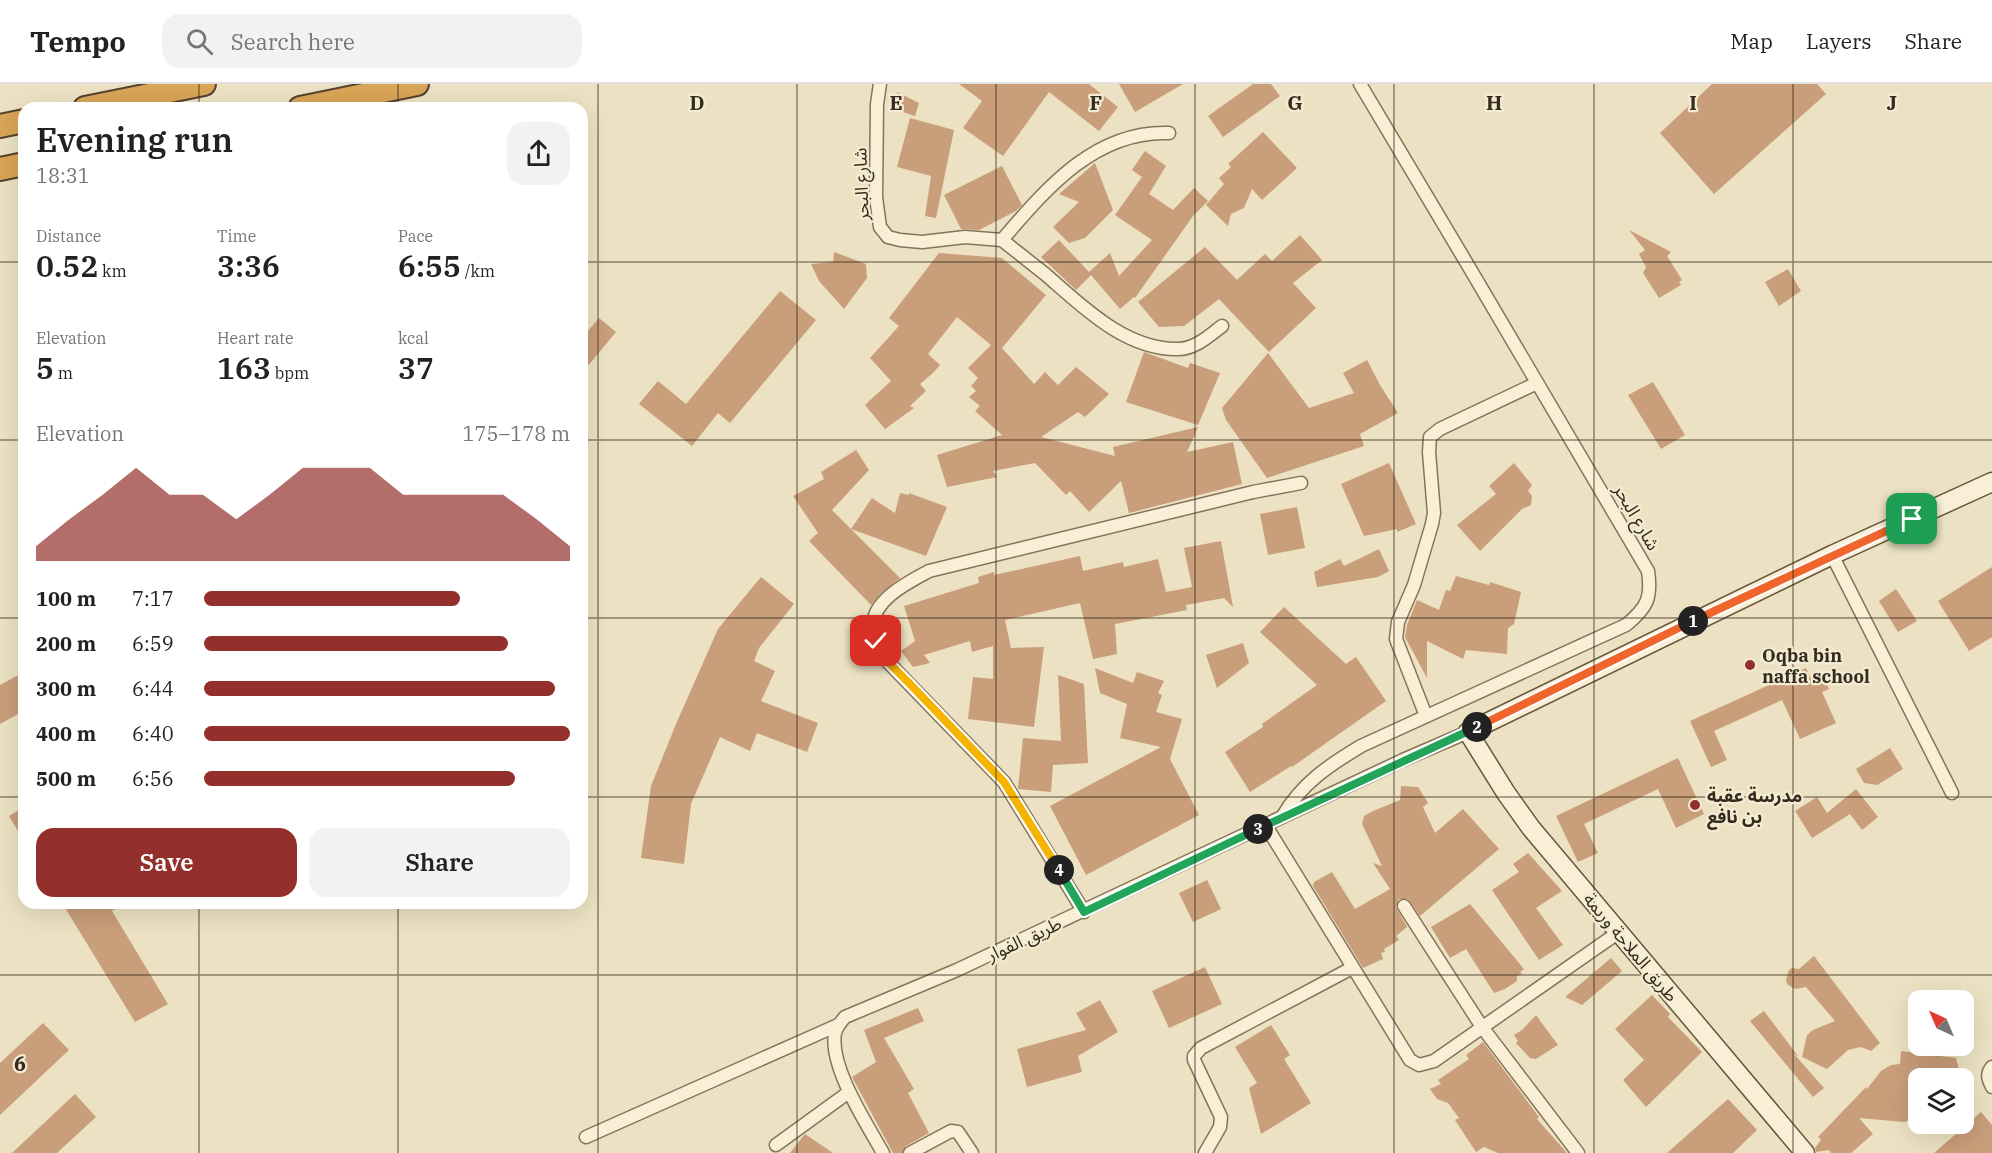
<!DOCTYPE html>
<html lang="en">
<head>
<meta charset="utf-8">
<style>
  body { margin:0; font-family:"IBM Plex Serif","Noto Sans Arabic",serif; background:#f2f2f2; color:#222; height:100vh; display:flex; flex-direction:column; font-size:22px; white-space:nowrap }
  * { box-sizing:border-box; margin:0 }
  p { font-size:20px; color:#767676 }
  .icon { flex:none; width:33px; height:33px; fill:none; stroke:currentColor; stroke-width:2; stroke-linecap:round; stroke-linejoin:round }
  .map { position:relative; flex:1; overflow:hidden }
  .details { position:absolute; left:18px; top:18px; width:570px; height:807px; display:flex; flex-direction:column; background:#fff; border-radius:18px; box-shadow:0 6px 24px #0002 }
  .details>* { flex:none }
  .needle { width:39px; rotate:316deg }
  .tools { position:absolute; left:1908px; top:906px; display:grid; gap:12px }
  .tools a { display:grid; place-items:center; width:66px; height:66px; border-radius:12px; background:#fff; box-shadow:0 6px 24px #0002; font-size:30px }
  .pin { position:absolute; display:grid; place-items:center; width:51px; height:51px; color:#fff; margin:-26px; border-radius:12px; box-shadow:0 3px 9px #0006 }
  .km { position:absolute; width:30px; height:30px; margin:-15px; border-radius:50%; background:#222; color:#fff; font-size:16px; line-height:30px; text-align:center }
  .round { display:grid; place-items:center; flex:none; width:63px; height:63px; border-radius:18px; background:#f2f2f2 }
  .overview { display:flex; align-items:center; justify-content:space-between; height:102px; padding:0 18px }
  h1 { font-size:33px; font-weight:600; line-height:45px }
  .metrics { display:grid; grid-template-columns:repeat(3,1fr); gap:9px; height:102px; padding:6px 18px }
  .metrics div { display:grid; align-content:center }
  .metrics b { font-size:30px; font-weight:600 }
  .metrics small { font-size:16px; font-weight:400 }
  .metrics p { font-size:16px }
  .chart { height:168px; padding:12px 18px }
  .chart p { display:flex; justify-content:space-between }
  .chart svg { width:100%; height:108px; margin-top:6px; fill:#93302c; opacity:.7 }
  .action { display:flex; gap:12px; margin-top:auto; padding:12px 18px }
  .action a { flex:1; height:69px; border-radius:18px; background:#93302c; color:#fff; font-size:24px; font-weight:600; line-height:69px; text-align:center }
  .action a+a { background:#f2f2f2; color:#222 }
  ul { padding:0 18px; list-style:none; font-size:20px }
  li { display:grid; grid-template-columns:96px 72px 1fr; align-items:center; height:45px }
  li i { height:15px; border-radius:8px; background:#93302c }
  header { display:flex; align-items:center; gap:36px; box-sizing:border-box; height:84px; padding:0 30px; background:#fff; border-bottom:2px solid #e0e0e0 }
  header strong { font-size:28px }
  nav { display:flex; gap:33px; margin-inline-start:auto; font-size:21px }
  .search { width:420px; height:54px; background:#f2f2f2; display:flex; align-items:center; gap:15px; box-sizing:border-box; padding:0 21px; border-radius:18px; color:#767676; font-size:22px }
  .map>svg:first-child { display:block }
  .building { fill:#c99e7a }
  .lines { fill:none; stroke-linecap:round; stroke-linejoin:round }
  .street-casing { stroke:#86735a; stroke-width:15 }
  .secondary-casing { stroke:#68553e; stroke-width:21 }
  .highway-casing { stroke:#54422f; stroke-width:26 }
  .street { stroke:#f8efd6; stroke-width:12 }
  .secondary { stroke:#f8efd6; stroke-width:18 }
  .highway { stroke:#d9a556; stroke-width:22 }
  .split-1-casing { stroke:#fff; stroke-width:12 }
  .split-2-casing { stroke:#fff; stroke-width:12 }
  .split-3-casing { stroke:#fff; stroke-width:12 }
  .split-4-casing { stroke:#fff; stroke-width:12 }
  .split-5-casing { stroke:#fff; stroke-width:12 }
  .split-6-casing { stroke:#fff; stroke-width:12 }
  .split-1 { stroke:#f0652b; stroke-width:8 }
  .split-2 { stroke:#f0652b; stroke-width:8 }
  .split-3 { stroke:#22a559; stroke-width:8 }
  .split-4 { stroke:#22a559; stroke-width:8 }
  .split-5 { stroke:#f5b400; stroke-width:8 }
  .split-6 { stroke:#f5b400; stroke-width:8 }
  .grid { fill:none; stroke:#362b1e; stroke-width:1.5; stroke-opacity:0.55 }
  .poi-dot { fill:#93302c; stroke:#f4ecd2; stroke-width:2 }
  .labels { text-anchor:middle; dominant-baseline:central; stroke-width:4.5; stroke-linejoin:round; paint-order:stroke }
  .street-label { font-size:18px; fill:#362b1e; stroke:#f4ecd2 }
  .poi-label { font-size:18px; font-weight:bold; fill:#362b1e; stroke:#f4ecd2; text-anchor:start }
  .grid-label { font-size:20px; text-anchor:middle; font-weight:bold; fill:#362b1e; stroke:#f4ecd2; stroke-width:4.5; stroke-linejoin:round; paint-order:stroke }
</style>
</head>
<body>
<header>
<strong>Tempo</strong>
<div class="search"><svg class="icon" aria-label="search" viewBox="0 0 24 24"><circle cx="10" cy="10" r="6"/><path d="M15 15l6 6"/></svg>Search here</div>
<nav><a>Map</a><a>Layers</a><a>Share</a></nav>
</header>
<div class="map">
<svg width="1992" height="1069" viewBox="0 0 1992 1069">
  <rect width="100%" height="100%" fill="#ece2c3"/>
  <g class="building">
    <polygon points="959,0 1089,0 1118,23 1099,47 1049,8 1003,72 963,44 982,17"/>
    <polygon points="1119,0 1183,0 1135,28"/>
    <polygon points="1253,0 1271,0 1280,12 1223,53 1208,32"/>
    <polygon points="1712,0 1817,0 1826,10 1714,110 1660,49"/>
    <polygon points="897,8 919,19 915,32 894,25"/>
    <polygon points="910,34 954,46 936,134 925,132 931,92 897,83"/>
    <polygon points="1263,48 1297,84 1262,116 1252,105 1244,124 1231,130 1228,142 1206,121 1224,100 1219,94 1231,83 1228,80"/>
    <polygon points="1145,67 1166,82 1149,110 1173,126 1194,104 1208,117 1193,132 1135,214 1134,213 1120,225 1091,191 1076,206 1041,173 1059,156 1089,188 1110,169 1119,192 1152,156 1115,131 1142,93 1132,86"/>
    <polygon points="1095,79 1113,126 1085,154 1069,159 1053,143 1079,118 1059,110"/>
    <polygon points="1002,82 1022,121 1016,127 979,146 961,145 944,111"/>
    <polygon points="1629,146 1671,168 1667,172 1682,196 1679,198 1681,201 1659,214 1643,189 1646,183 1639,170 1645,166"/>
    <polygon points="1300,151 1322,176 1293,199 1316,224 1269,268 1219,215 1184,242 1159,243 1138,218 1205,163 1237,196 1265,170 1272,177"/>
    <polygon points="834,168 866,180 867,194 844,225 819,197 811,180 833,178"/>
    <polygon points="939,169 1002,174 1046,211 1002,264 1034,300 1045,288 1058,301 1076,283 1109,310 1085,333 1078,328 1041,353 1115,372 1113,363 1198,343 1187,368 1233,358 1242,400 1129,429 1121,397 1089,428 1070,407 1066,411 1035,379 993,387 997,393 947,403 937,371 1002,351 975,327 980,322 969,313 976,307 971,302 978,294 968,284 991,261 957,233 928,270 940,281 933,289 920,300 926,307 910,322 914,324 885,345 865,321 891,297 870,274 899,242 889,234"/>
    <polygon points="1788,185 1801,207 1779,222 1765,198"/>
    <polygon points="780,207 816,236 730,339 718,329 692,362 639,320 658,297 686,320"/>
    <polygon points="599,234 616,248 582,289 582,254"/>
    <polygon points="1144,268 1188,284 1190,279 1220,289 1198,341 1126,318"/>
    <polygon points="1268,269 1309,324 1354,309 1343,289 1367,276 1380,301 1398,329 1360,350 1364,362 1267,394 1226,336 1222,324"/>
    <polygon points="1653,298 1685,351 1661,365 1628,311"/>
    <polygon points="856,366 869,386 832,426 900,494 880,510 871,521 809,457 818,449 793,412 824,395 821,388"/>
    <polygon points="1389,379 1416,440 1397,448 1397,445 1364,452 1341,400"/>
    <polygon points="1514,379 1532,401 1528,407 1532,412 1531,421 1522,425 1480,467 1457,441 1496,410 1489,402"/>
    <polygon points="900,409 909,411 909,409 947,423 926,472 851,445 872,414 895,429"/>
    <polygon points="1297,423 1305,464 1268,471 1260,430"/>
    <polygon points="1221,457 1233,523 1224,514 1186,521 1187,526 1115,540 1117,570 1093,575 1080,519 1005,536 1011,564 1044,563 1034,643 968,635 973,593 993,595 993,562 972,568 970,557 924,571 930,579 913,583 901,567 915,557 904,522 979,499 978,493 994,488 994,491 1080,472 1083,487 1123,478 1124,483 1158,475 1166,508 1192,503 1184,464"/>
    <polygon points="1379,465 1389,487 1378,493 1317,503 1314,488 1340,475 1344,482"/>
    <polygon points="1992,483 1992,553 1969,567 1938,517"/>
    <polygon points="1456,492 1489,501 1490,498 1521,508 1514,540 1508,544 1507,570 1466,566 1463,575 1427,557 1427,594 1405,553 1407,541 1417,516 1439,526 1446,506 1450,507"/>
    <polygon points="761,493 794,520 759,564 754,577 775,587 761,617 818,639 807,668 757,649 750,667 720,653 691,720 684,780 641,774 651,702 676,640 718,545"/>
    <polygon points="1896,505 1917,537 1898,548 1879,517"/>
    <polygon points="1284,523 1346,580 1356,573 1386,617 1292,683 1291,682 1250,708 1225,668 1263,643 1262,640 1317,601 1260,548"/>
    <polygon points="1243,559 1249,579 1217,604 1206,571"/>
    <polygon points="1095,584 1133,599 1137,588 1164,597 1158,609 1162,611 1156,628 1182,635 1170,675 1199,731 1086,791 1050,722 1161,663 1120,654 1127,620 1100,609"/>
    <polygon points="1806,584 1811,595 1822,590 1829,605 1822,608 1836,639 1800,655 1782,616 1714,647 1727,676 1711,683 1690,637"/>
    <polygon points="24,588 24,627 0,640 0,601"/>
    <polygon points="1058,591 1084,600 1088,679 1053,681 1051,708 1018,705 1023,654 1061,657"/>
    <polygon points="1890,664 1903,685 1877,701 1864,699 1856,685"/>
    <polygon points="1678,674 1704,730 1676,744 1658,705 1584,740 1598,769 1578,778 1556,732"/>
    <polygon points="1401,702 1418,703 1428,719 1423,723 1435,749 1463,725 1499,765 1420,832 1408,815 1399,815 1396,823 1407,843 1396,852 1399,856 1384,865 1385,868 1381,869 1383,875 1363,884 1313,802 1314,798 1332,788 1355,825 1390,805 1373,779 1382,782 1362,740 1364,732 1373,727 1400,716"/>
    <polygon points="1856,705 1878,733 1862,746 1850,730 1812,754 1795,727 1817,713 1827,729"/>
    <polygon points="24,723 24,757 9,732"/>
    <polygon points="1528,769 1562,807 1536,824 1563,861 1539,876 1492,806 1519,788 1513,780"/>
    <polygon points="1207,796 1221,825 1193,838 1179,809"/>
    <polygon points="62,819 126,819 112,827 168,920 135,938"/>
    <polygon points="1470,820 1524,885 1520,888 1522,890 1517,892 1517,897 1505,905 1494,909 1466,865 1450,874 1431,843"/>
    <polygon points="1814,872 1880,959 1871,967 1861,963 1848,966 1827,985 1802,973 1807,951 1813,946 1835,937 1806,903 1795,905 1787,900 1786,896 1789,886 1792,884 1799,885"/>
    <polygon points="1611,874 1622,887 1582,921 1565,913"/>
    <polygon points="1205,883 1222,920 1169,944 1152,907"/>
    <polygon points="1652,911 1670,930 1668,933 1702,968 1646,1023 1623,996 1644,976 1615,945"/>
    <polygon points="1100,916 1118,948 1078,972 1082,988 1027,1003 1017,965 1086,946 1076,929"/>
    <polygon points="918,924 924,937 884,954 914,1005 908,1009 929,1049 906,1062 902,1069 893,1069 852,993 876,978 864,946"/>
    <polygon points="1764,927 1798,972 1794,970 1824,1004 1813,1013 1750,937"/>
    <polygon points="1536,931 1558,961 1536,975 1530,974 1516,959 1518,957 1514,951 1522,946"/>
    <polygon points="43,939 69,966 0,1031 0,979"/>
    <polygon points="1271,941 1290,971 1284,975 1311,1019 1261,1050 1249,1004 1257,999 1235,963"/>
    <polygon points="1483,958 1539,1033 1537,1035 1567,1069 1498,1069 1484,1063 1476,1068 1455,1036 1459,1034 1448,1019 1437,1015 1430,1005 1441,1000 1438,996 1469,975 1466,971"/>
    <polygon points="1901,967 1956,974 1961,994 1918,994 1918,1034 1904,1038 1859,1034 1873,1050 1851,1069 1831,1069 1829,1066 1816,1068 1815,1064 1821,1056 1818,1053 1866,1003 1867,1005 1881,987 1891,981 1900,980"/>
    <polygon points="75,1010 96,1033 57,1069 12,1069"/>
    <polygon points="1728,1015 1757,1046 1733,1069 1667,1069"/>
    <polygon points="1981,1028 1992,1041 1992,1069 1934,1069"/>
    <polygon points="805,1050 833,1069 790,1069"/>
  </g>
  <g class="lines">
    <g class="street-casing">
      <g id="street">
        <polyline points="880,0 877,20 876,113 880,143 888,153 900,156 922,158 965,153 1002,156"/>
        <path d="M1002,156C1016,167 1031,179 1045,190C1082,222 1125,266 1178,265C1195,265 1209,252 1222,242"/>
        <path d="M1002,156C1046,105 1095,46 1169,49"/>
        <polyline points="1832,471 1952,709"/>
        <polyline points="1426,632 1396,555 1398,538 1414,501 1432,440 1434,429 1429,368 1430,353 1440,345 1537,299"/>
        <path d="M1282,733C1302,699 1328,682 1361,662L1626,541C1647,524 1652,514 1648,487L1469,183L1360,0"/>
        <polyline points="1266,742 1410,976 1419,981 1434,977 1619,848"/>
        <polyline points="1404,822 1482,943 1578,1069"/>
        <path d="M1084,828L1004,698L884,574C880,564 872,553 873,542C873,515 909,498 929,487L1253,408L1301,399"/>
        <path d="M1992,983C1986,990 1988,995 1992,1003"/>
        <polyline points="586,1053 838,941"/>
        <polyline points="776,1061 849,1008"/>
        <path d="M883,1069C867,1040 829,983 835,949C837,942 841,938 845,933L957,886L1403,676L1468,648"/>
        <polyline points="910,1069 951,1047 958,1048 972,1069"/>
        <polyline points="1205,1069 1220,1043 1221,1033 1194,976 1194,972 1201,964 1352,884"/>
      </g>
    </g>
    <g class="secondary-casing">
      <polyline id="secondary" points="1805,1069 1531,744 1506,709 1468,648 1832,471 1992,398"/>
    </g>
    <g class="highway-casing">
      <g id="highway">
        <polyline points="85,24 204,0"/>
        <polyline points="300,24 417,0"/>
        <polyline points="0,42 24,37"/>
        <polyline points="0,85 24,80"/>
      </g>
    </g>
    <use href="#street" class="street"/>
    <use href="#secondary" class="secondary"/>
    <use href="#highway" class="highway"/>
  </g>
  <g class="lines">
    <g class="split-1-casing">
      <polyline id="split-1" points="1693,537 1912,435"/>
    </g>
    <g class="split-2-casing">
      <polyline id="split-2" points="1477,643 1693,537"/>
    </g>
    <g class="split-3-casing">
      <polyline id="split-3" points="1258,745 1477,643"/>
    </g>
    <g class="split-4-casing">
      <polyline id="split-4" points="1059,786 1084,828 1258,745"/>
    </g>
    <g class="split-5-casing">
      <polyline id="split-5" points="909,599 1004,698 1059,786"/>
    </g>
    <g class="split-6-casing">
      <polyline id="split-6" points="876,557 884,574 909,599"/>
    </g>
    <use href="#split-1" class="split-1"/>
    <use href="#split-2" class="split-2"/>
    <use href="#split-3" class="split-3"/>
    <use href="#split-4" class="split-4"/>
    <use href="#split-5" class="split-5"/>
    <use href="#split-6" class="split-6"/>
  </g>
  <path class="grid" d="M199,0V24M398,0V24M598,0V1069M797,0V1069M996,0V1069M1195,0V1069M1394,0V1069M1594,0V1069M1793,0V1069M0,178H24M582,178H1992M0,356H24M582,356H1992M0,534H24M582,534H1992M0,713H24M582,713H1992M199,819V1069M398,819V1069M0,891H1992"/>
  <g class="poi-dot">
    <circle cx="1750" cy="581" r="6"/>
    <circle cx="1695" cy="721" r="6"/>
  </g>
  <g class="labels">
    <g class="street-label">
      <text transform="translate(861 100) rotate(-92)">شارع البحر</text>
      <text transform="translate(1637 433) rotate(60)">شارع البحر</text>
      <text transform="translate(1024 855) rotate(-25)">طريق الفوار</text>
      <text transform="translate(1631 863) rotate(50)">طريق الملاحة وريمة</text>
    </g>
    <g class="poi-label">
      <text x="1762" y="571">Oqba bin<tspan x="1762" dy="21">naffa school</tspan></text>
      <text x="1707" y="711">مدرسة عقبة<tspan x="1707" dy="21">بن نافع</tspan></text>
    </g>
  </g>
  <g class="grid-label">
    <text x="697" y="26">D</text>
    <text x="896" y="26">E</text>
    <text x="1096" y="26">F</text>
    <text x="1295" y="26">G</text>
    <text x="1494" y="26">H</text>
    <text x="1693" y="26">I</text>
    <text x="1892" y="26">J</text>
    <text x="20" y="987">6</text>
  </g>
</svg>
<div class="tools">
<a><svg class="needle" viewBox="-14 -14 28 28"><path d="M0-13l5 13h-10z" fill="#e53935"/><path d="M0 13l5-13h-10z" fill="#767676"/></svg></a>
<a><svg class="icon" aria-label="layers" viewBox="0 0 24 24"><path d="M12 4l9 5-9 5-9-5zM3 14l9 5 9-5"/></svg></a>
</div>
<div class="pin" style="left:1912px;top:435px;background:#1e9e55"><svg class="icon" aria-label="arrive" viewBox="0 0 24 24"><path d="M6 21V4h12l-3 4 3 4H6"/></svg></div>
<div class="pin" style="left:876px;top:557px;background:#d93025"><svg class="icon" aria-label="check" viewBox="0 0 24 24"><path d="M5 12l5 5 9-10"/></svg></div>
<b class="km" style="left:1693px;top:537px">1</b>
<b class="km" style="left:1477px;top:643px">2</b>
<b class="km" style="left:1258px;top:745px">3</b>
<b class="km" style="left:1059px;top:786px">4</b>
<section class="details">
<div class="overview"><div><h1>Evening run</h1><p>18:31</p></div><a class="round"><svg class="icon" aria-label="share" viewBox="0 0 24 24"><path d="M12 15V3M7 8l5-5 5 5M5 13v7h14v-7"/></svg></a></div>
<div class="metrics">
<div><p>Distance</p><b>0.52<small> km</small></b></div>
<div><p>Time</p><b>3:36</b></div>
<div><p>Pace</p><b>6:55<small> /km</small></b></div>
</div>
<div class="metrics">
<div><p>Elevation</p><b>5<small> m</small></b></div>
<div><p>Heart rate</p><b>163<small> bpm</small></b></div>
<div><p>kcal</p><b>37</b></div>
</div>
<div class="chart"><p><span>Elevation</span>175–178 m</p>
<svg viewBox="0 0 160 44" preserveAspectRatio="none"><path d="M0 44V38L10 27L20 17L30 6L40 17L50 17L60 27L70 17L80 6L90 6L100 6L110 17L120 17L130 17L140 17L150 27L160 38V44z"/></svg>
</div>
<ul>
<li><b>100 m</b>7:17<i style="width:70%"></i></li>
<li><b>200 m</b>6:59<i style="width:83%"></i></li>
<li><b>300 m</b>6:44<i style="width:96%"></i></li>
<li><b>400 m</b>6:40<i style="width:100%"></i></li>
<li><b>500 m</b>6:56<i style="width:85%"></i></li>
</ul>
<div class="action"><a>Save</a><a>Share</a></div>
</section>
</div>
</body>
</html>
